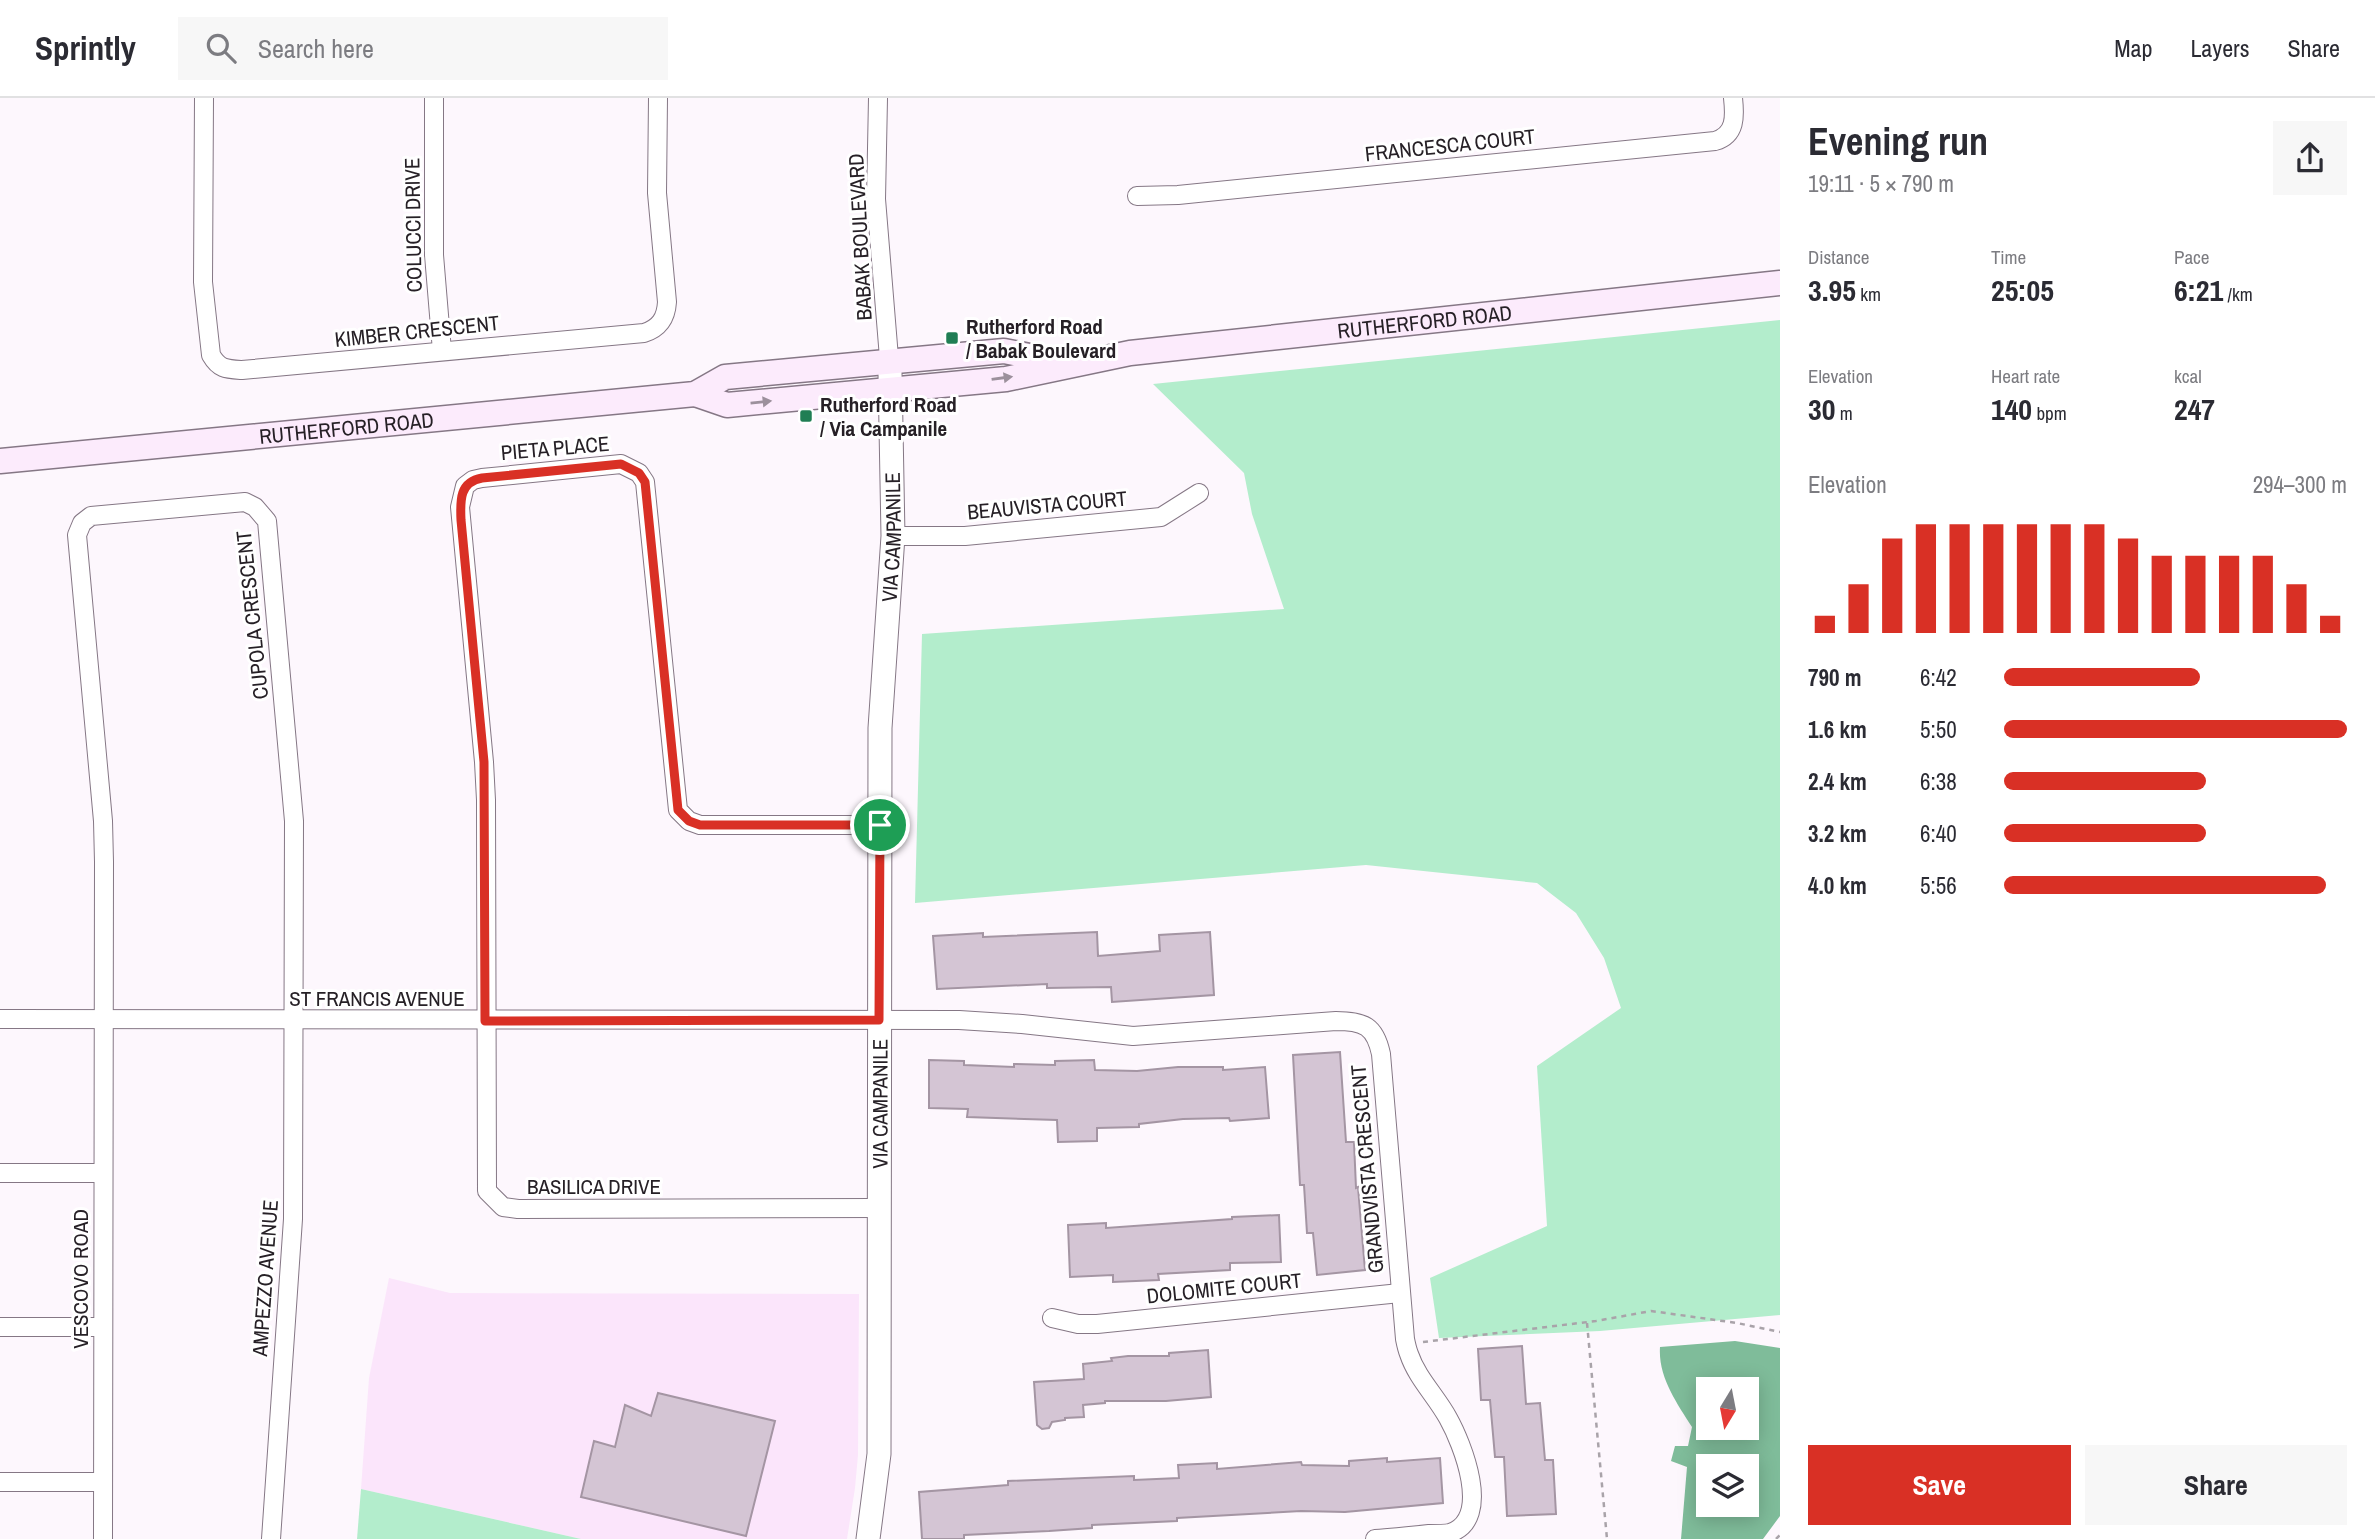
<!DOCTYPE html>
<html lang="en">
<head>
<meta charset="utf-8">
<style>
  body { margin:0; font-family:"Archivo Narrow",sans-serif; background:#f7f7f7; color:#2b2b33; height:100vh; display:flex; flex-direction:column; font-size:26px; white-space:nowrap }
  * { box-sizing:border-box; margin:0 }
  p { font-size:23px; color:#7c7c81 }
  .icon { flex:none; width:38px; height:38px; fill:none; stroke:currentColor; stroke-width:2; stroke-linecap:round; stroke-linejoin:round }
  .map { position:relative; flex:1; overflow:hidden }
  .side { display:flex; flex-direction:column; background:#fff; width:595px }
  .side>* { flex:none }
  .needle { width:46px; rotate:190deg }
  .controls { position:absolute; left:1696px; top:1279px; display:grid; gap:14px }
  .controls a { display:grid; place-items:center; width:63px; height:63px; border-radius:0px; background:#fff; box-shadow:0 4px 18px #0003; font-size:35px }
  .pin { position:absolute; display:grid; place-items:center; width:60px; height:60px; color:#fff; margin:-30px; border:4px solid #fff; border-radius:50%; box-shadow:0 2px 7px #0007 }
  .round { display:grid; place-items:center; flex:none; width:74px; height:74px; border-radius:0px; background:#f7f7f7 }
  .headline { display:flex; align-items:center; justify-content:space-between; height:119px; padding:0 28px }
  h1 { font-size:38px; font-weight:800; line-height:52px }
  .stats { display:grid; grid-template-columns:repeat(3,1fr); gap:10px; height:119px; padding:7px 28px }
  .stats div { display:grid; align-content:center }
  .stats b { font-size:30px; font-weight:800 }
  .stats small { font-size:19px; font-weight:400 }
  .stats p { font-size:19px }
  .chart { height:196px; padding:14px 28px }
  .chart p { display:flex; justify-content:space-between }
  .chart svg { width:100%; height:126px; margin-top:7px; stroke:#d93025; stroke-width:6 }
  .button { display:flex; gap:14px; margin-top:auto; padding:14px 28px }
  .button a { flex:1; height:80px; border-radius:0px; background:#d93025; color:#fff; font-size:28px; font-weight:800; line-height:80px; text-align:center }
  .button a+a { background:#f7f7f7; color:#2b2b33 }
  ul { padding:0 28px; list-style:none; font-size:23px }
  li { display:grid; grid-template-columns:112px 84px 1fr; align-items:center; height:52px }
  li i { height:18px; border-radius:9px; background:#d93025 }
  header { display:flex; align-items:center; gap:42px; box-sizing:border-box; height:98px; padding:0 35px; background:#fff; border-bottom:2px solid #e1e1e2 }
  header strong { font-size:33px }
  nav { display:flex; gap:38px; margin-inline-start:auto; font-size:24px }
  .search { width:490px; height:63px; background:#f7f7f7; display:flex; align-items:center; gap:18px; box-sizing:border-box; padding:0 24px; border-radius:0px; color:#7c7c81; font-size:26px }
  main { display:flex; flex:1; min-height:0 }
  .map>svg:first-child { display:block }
  .built { fill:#fbe5fb }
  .green { fill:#b3edcc }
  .water { fill:#7fbc9a; fill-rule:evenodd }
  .building { fill:#d4c5d4; stroke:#a495a3; stroke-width:2 }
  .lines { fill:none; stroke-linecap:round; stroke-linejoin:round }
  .minor-casing { stroke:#857785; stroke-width:20 }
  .tertiary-casing { stroke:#857785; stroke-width:25 }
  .secondary-casing { stroke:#857785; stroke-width:27 }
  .path { stroke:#a9a3a9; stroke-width:2.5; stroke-dasharray:5 5; stroke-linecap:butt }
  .minor { stroke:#fff; stroke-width:18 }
  .tertiary { stroke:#fff; stroke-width:23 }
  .secondary { stroke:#fcebfc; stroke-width:24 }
  .oneway { fill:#9c909c }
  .route-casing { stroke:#fff; stroke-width:14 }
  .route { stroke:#d93025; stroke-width:9 }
  .poi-dot { fill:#207e54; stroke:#fff; stroke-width:2.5 }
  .labels { text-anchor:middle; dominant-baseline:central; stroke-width:6; stroke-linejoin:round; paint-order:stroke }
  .street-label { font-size:21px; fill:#262026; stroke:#fff }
  .poi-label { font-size:21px; font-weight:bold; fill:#262026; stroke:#fff; text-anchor:start }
</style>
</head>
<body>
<header>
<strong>Sprintly</strong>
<div class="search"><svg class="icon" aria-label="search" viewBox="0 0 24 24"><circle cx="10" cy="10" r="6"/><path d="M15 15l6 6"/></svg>Search here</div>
<nav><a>Map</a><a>Layers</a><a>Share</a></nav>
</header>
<main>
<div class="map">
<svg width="1780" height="1441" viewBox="0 0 1780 1441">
  <rect width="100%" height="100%" fill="#fdf7fd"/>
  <polygon class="built" points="389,1180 450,1195 859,1196 858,1357 855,1390 847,1441 581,1441 361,1391 369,1280"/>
  <g class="green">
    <polygon points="1780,222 1780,1217 1600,1233 1439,1240 1430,1180 1547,1128 1537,968 1621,910 1604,860 1576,815 1537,785 1366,767 915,805 922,536 1284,511 1252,416 1244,375 1153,286"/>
    <polygon points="361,1391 581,1441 357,1441"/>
  </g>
  <path class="water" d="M1735,1243L1780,1250V1418L1763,1441H1681L1687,1369L1671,1363L1675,1348H1688L1692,1329C1677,1305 1658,1279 1660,1249ZM1708,1292H1746V1330H1708ZM1708,1368H1746V1407H1708Z"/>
  <g class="building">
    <polygon points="1097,834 1098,858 1160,853 1159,837 1210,834 1214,897 1112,904 1111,889 1047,890 1047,886 937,891 933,838 983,835 983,839"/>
    <polygon points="1340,954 1346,1044 1354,1044 1356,1090 1358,1089 1365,1172 1317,1177 1313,1135 1307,1135 1304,1087 1300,1087 1293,957"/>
    <polygon points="929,962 964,963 964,967 1014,969 1014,966 1055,967 1055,963 1094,962 1095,972 1137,973 1178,969 1223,969 1223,972 1265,969 1269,1020 1230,1023 1229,1020 1183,1021 1139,1026 1139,1029 1097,1030 1097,1043 1058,1044 1057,1022 967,1019 968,1011 929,1010"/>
    <polygon points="1279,1117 1281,1164 1230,1165 1230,1172 1158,1176 1159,1182 1113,1184 1113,1177 1070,1179 1068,1127 1106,1125 1106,1130 1232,1121 1232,1119"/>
    <polygon points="1522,1248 1526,1306 1540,1305 1545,1362 1553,1362 1556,1416 1507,1418 1504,1359 1495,1359 1490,1302 1481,1302 1478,1251"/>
    <polygon points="1208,1252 1211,1299 1166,1303 1105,1303 1105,1305 1083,1307 1084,1319 1065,1320 1065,1322 1052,1324 1049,1330 1042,1331 1037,1327 1034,1284 1084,1281 1083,1266 1112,1263 1111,1260 1128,1258 1169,1258 1169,1255"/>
    <polygon points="658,1295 775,1323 746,1438 581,1399 594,1343 615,1349 625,1307 651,1318"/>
    <polygon points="1387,1360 1387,1364 1440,1360 1443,1405 1345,1414 1301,1413 1177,1420 1177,1423 1092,1427 1092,1430 1049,1433 964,1437 964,1441 922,1441 919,1394 1008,1387 1008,1383 1134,1378 1134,1382 1179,1380 1178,1367 1217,1365 1217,1371 1301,1364 1302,1367 1349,1368 1349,1363"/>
  </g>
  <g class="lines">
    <g class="minor-casing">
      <g id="minor">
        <path d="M204,0L203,184L211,257C219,271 226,271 242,272L644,235C660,230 666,220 667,204L657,95L658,0"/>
        <polyline points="434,0 434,157 442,253"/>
        <polyline points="878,0 876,101 890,272"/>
        <path d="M1137,98L1178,97L1715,43C1736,37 1735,18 1733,0"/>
        <polyline points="893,438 965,438 1161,419 1199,395"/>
        <path d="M0,921L959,922L1022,926L1133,938L1336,923C1364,923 1375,928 1381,956L1405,1241C1406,1246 1407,1251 1409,1256C1417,1280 1436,1298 1448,1320C1462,1345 1493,1421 1450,1435C1444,1436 1435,1436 1429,1436C1411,1438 1393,1440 1375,1441"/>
        <polyline points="0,1075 103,1075"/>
        <polyline points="879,1110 518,1111 503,1109 487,1093 486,702 484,664 460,409 465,388 473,382 482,380 621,366 639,375 645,384 678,712 689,723 700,727 880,727"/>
        <polyline points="1052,1220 1078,1226 1097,1226 1400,1195"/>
        <polyline points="0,1229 102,1229"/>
        <polyline points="0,1384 103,1384"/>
        <polyline points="103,1441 104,764 103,723 77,437 82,425 91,418 245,404 255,409 267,423 294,723 293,1121 271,1441"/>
      </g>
    </g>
    <g class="tertiary-casing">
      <g id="tertiary">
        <path id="s1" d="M868,1441L879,1356L880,630L893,438L890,275"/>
      </g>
    </g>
    <g class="secondary-casing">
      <g id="secondary">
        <path id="s2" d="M695,296L727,307L1006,281L1130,255L1780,185"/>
        <path id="s3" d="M0,363L695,296L725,279L1004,253L1060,264"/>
      </g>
    </g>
    <g class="path">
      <polyline points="1587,1225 1607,1441"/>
      <polyline points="1423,1244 1596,1223 1651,1213 1737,1225 1780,1234"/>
      <polyline points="1776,1441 1780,1437"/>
    </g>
    <use href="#minor" class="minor"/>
    <use href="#tertiary" class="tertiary"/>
    <use href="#secondary" class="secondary"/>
  </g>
  <defs><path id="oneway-solid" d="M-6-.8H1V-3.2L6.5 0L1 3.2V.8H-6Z" transform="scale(1.75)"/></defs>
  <g class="oneway">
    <use href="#oneway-solid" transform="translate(1002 280) rotate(-8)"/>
    <use href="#oneway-solid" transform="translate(761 304) rotate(-6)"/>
  </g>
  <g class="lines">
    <g class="route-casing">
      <path id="route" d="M621,366L639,375L645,384L678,712L689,723L700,727H880L879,922L485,923L484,664L461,422C460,401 460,384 482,380Z"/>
    </g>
    <use href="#route" class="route"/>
  </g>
  <g class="poi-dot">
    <rect x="945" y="233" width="14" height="14" rx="3.5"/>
    <rect x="799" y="311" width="14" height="14" rx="3.5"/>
  </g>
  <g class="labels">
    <g class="street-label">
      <text transform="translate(1450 47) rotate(-6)">FRANCESCA COURT</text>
      <text transform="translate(413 127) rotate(-91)">COLUCCI DRIVE</text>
      <text transform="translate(860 139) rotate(-93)">BABAK BOULEVARD</text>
      <text stroke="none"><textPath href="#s2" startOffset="737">RUTHERFORD ROAD</textPath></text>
      <text transform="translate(417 233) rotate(-6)">KIMBER CRESCENT</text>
      <text stroke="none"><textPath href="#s3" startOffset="348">RUTHERFORD ROAD</textPath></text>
      <text transform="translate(555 350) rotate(-5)">PIETA PLACE</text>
      <text transform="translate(1047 407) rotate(-5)">BEAUVISTA COURT</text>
      <text stroke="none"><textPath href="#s1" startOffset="1003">VIA CAMPANILE</textPath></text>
      <text transform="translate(252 517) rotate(-96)">CUPOLA CRESCENT</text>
      <text x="377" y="900">ST FRANCIS AVENUE</text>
      <text stroke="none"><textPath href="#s1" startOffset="436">VIA CAMPANILE</textPath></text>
      <text transform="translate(1367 1071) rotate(-95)">GRANDVISTA CRESCENT</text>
      <text x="594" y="1088">BASILICA DRIVE</text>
      <text transform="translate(265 1180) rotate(-86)">AMPEZZO AVENUE</text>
      <text transform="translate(80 1181) rotate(-90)">VESCOVO ROAD</text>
      <text transform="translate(1224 1190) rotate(-6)">DOLOMITE COURT</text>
    </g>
    <g class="poi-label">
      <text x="966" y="228">Rutherford Road<tspan x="966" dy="24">/ Babak Boulevard</tspan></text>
      <text x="820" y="306">Rutherford Road<tspan x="820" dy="24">/ Via Campanile</tspan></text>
    </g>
  </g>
</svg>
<div class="controls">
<a><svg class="needle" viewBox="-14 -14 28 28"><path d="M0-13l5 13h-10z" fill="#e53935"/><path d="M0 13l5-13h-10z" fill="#7c7c81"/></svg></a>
<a><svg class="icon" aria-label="layers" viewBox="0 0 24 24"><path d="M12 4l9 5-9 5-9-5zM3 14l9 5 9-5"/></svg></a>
</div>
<div class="pin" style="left:880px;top:727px;background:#1e9e55"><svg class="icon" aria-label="arrive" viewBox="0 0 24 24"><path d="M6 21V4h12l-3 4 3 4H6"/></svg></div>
</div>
<section class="side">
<div class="headline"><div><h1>Evening run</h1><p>19:11 · 5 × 790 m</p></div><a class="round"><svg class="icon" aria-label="share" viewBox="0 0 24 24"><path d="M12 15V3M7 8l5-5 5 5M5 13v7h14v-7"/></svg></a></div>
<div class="stats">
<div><p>Distance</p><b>3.95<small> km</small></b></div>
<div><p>Time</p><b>25:05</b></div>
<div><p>Pace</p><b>6:21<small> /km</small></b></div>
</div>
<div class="stats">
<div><p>Elevation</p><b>30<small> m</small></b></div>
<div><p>Heart rate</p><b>140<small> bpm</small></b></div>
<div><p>kcal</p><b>247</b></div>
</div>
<div class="chart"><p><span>Elevation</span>294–300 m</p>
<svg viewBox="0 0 160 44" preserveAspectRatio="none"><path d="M5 44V38M15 44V27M25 44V11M35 44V6M45 44V6M55 44V6M65 44V6M75 44V6M85 44V6M95 44V11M105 44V17M115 44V17M125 44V17M135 44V17M145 44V27M155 44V38"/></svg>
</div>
<ul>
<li><b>790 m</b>6:42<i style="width:57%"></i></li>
<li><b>1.6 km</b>5:50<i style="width:100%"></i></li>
<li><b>2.4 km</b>6:38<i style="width:59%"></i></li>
<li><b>3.2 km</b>6:40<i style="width:59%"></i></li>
<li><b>4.0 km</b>5:56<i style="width:94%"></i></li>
</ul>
<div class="button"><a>Save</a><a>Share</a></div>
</section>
</main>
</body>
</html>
